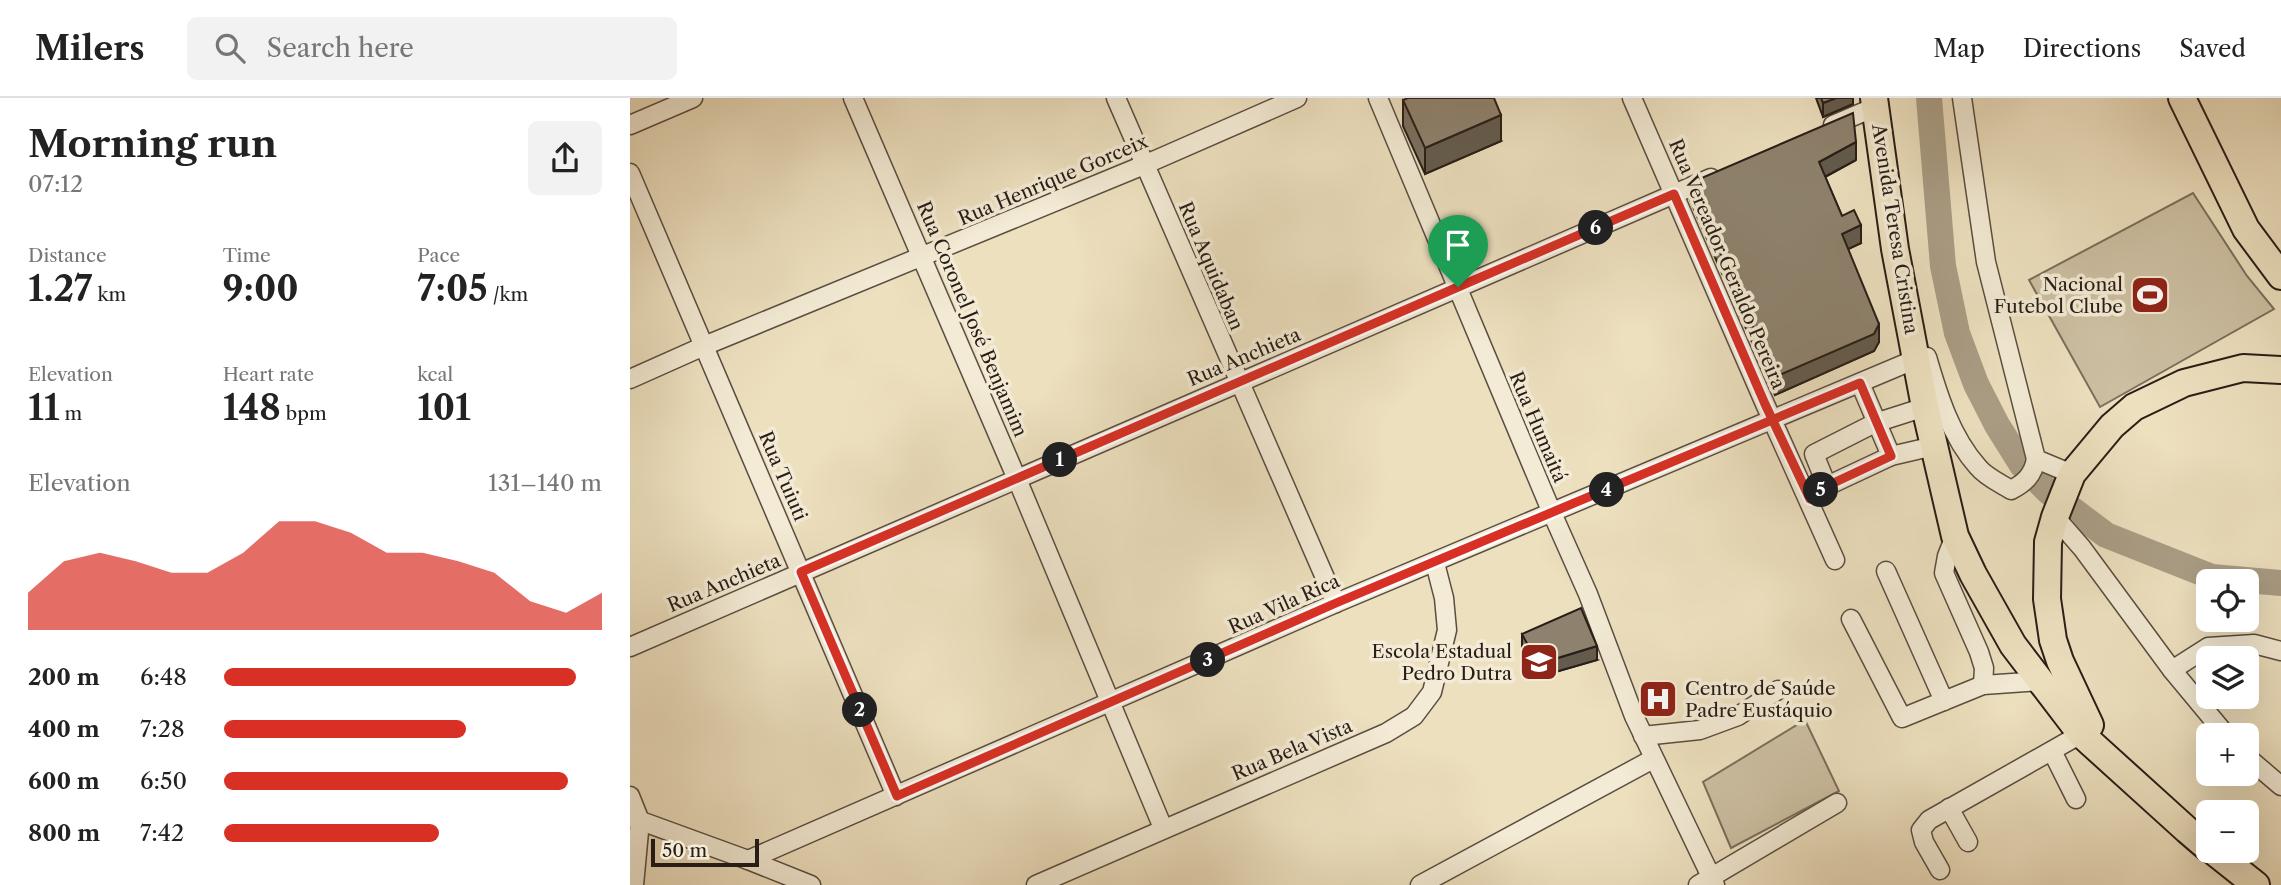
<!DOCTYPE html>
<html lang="en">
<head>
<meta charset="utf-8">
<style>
  body { margin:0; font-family:"Libre Caslon Text",serif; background:#f2f2f2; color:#222; height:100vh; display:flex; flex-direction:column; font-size:26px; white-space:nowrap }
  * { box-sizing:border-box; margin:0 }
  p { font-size:23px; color:#767676 }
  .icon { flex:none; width:38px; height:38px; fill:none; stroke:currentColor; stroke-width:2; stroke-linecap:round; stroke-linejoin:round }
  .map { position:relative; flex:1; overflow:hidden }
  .side { display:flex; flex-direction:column; background:#fff; width:630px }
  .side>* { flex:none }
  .tools { position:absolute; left:1566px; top:471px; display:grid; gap:14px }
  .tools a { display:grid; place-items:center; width:63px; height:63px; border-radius:10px; background:#fff; box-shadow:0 7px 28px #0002; font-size:35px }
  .scale { position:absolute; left:21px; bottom:18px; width:108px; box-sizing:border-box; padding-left:7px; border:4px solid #281d17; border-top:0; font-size:19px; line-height:24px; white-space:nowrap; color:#281d17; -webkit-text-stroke:5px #f3ebd5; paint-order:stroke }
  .pin { position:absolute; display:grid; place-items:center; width:60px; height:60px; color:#fff; margin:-72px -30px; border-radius:50% 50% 50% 0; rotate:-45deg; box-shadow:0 0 7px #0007 }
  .pin .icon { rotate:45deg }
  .km { position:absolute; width:35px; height:35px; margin:-18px; border-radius:50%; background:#222; color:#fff; font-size:19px; line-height:35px; text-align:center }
  .round { display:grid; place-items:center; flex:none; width:74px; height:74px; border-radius:10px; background:#f2f2f2 }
  .head { display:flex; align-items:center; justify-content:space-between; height:119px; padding:0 28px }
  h1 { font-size:38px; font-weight:700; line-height:52px }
  .metrics { display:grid; grid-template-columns:repeat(3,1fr); gap:10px; height:119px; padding:7px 28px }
  .metrics div { display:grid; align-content:center }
  .metrics b { font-size:35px; font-weight:700 }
  .metrics small { font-size:19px; font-weight:400 }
  .metrics p { font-size:19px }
  .chart { height:196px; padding:14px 28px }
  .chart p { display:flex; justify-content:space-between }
  .chart svg { width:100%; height:126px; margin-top:7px; fill:#d93025; opacity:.7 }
  ul { padding:0 28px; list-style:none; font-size:23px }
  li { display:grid; grid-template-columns:112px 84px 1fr; align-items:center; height:52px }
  li i { height:18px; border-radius:9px; background:#d93025 }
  header { display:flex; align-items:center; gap:42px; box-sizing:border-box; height:98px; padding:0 35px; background:#fff; border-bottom:2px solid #e0e0e0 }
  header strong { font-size:33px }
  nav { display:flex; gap:38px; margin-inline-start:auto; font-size:24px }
  .search { width:490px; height:63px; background:#f2f2f2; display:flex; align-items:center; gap:18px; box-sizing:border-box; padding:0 24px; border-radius:10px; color:#767676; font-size:26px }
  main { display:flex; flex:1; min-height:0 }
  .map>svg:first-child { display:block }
  .green { fill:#ccbfa2; stroke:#7a6e5c; stroke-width:2 }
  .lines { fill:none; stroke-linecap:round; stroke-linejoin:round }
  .river { stroke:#aa9e86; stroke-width:26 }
  .minor-casing { stroke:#594e41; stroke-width:21 }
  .highway-casing { stroke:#281d17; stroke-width:30 }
  .minor { stroke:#f3ebd5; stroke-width:18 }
  .highway { stroke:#ede0bf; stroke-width:26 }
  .wall { fill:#7a705f; stroke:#281d17; stroke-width:2 }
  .shaded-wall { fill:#635b4d; stroke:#281d17; stroke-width:2 }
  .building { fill:#8e826e; stroke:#281d17; stroke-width:2 }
  .route-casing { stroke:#fff; stroke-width:14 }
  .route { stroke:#d93025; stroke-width:9 }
  .labels { text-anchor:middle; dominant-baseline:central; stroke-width:7; stroke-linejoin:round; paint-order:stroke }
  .street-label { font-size:19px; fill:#281d17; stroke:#f3ebd5 }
  .poi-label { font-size:19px; fill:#281d17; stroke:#f3ebd5; text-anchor:end }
</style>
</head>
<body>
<header>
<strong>Milers</strong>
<div class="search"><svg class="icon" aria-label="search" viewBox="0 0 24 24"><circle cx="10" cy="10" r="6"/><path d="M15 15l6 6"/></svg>Search here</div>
<nav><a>Map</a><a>Directions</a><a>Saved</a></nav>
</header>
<main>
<section class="side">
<div class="head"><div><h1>Morning run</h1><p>07:12</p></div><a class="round"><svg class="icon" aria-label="share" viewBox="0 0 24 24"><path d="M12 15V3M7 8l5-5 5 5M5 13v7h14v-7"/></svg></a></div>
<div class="metrics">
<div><p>Distance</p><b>1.27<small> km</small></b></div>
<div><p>Time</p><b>9:00</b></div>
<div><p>Pace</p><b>7:05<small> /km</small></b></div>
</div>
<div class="metrics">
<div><p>Elevation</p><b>11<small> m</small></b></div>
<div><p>Heart rate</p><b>148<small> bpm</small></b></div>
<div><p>kcal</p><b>101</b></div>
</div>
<div class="chart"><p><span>Elevation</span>131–140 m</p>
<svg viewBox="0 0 160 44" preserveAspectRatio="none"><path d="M0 44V31L10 20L20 17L30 20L40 24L50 24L60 17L70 6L80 6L90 10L100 17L110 17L120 20L130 24L140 34L150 38L160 31V44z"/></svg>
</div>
<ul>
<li><b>200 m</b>6:48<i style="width:93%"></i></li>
<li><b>400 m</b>7:28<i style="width:64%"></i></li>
<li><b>600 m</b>6:50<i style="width:91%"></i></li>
<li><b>800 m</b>7:42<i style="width:57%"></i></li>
</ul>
</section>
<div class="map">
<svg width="1651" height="787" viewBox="0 0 1651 787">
  <rect width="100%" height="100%" fill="#ede0bf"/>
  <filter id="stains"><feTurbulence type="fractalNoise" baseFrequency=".00286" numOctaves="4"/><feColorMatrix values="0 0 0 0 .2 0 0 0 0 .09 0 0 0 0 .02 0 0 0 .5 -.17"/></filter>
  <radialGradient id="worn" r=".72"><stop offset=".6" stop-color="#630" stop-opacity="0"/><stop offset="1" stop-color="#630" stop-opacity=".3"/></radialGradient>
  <g class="green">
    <polygon points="1563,95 1617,178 1644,211 1470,309 1399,182"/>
    <polygon points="1175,622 1209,693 1101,750 1073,684"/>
  </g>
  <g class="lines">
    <polyline class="river" points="1299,0 1313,168 1327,235 1346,286 1367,327 1392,367 1419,394 1476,437 1582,479 1651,485"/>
    <g class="minor-casing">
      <g id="minor">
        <polyline points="223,0 387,381 533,730"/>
        <polyline points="486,0 706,505"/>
        <polyline points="748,0 922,415 958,496 1004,618 1085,787"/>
        <polyline points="1002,0 1135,306 1205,462"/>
        <polyline points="1332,0 1356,164 1406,361 1442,376"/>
        <polyline points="0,27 63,0"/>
        <polyline points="1203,27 1245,9"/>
        <polyline points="0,75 266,698"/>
        <path d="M1297,259C1308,297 1321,339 1348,369C1356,379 1370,385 1381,392C1395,385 1403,377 1406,361"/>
        <polyline points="0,281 74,248 514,67 667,0"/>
        <polyline points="1230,285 1261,358"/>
        <polyline points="1197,388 1184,356 1245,325 1295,309"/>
        <polyline points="1188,395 1197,388 1261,358 1304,348"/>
        <polyline points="1425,419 1452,450 1542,572 1596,637"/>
        <polyline points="1325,438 1317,458 1314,475 1349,554 1354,570 1353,587"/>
        <polyline points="1256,473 1314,603"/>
        <polyline points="1221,521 1272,620 1353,587 1412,583"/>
        <polyline points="0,549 1081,80"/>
        <polyline points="1542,572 1578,549 1624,546 1651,553"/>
        <polyline points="1013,638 1070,632 1108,618 1148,592"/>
        <polyline points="1422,653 1446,701"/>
        <polyline points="1617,659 1651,688"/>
        <polyline points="0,698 10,723 4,787"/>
        <polyline points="1319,710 1338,744"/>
        <polyline points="0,719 118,762 706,505 1286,261"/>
        <polyline points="118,762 181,787"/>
        <polyline points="1310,772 1294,744 1291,732 1299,722 1451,636"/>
        <polyline points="406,787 756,635 784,618 802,594 817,532 814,500 805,465"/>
        <polyline points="790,787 1023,661"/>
        <polyline points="1068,787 1207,705"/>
      </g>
    </g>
    <g class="highway-casing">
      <g id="highway">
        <polyline points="1244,0 1265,151 1295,309 1325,438 1343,476 1383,547 1451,636 1557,732 1578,750"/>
        <polyline points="1552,0 1616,131 1651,178"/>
        <polyline points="1460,627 1430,563 1423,542 1417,501 1418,444 1425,419 1442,376 1482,328 1504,309 1527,298 1554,285 1613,270 1651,272"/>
        <polyline points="1582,752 1626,787"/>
      </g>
    </g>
    <use href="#minor" class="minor"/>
    <use href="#highway" class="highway"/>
  </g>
  <g class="wall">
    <polygon points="1186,0 1223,0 1223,6 1193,19"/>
    <polygon points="773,2 871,43 795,76 773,28"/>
    <polygon points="1226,62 1195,79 1212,118 1231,145 1218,151 1249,244 1244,253 1145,297 1060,102 1060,85"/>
    <polygon points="892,536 967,562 908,579 892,550"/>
  </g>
  <g class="shaded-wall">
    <polygon points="1206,0 1223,0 1223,6 1193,19 1193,5"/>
    <polygon points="871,17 871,43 795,76 795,50"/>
    <polygon points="1226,44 1226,62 1189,82 1189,64"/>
    <polygon points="1231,127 1231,145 1212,154 1212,136"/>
    <polygon points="1249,226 1249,244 1244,253 1145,297 1145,279"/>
    <polygon points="967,548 967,562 908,579 908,566"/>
  </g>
  <g class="building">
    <polygon points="778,0 864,0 871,17 795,50 773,2"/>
    <polygon points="1191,0 1206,0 1193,5"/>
    <polygon points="1223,15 1226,44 1189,64 1212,118 1224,112 1231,127 1212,136 1249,226 1244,236 1145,279 1060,85"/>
    <polygon points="951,510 967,548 908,566 892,536"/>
  </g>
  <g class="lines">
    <g class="route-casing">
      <polyline id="route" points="828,189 171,474 267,698 706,505 1230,285 1261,358 1197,388 1180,401 1135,306 1044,96 828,189"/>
    </g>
    <use href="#route" class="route"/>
  </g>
  <defs>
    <g id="stadium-square" transform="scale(2.0125)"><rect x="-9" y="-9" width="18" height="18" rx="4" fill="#8f2418" stroke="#f3ebd5"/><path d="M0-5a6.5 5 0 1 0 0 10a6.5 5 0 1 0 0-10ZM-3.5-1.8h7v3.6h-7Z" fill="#fff"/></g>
    <g id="school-square" transform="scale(2.0125)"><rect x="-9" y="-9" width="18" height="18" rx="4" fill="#8f2418" stroke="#f3ebd5"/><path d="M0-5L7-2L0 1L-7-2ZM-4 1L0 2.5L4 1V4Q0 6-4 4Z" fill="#fff"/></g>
    <g id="hospital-square" transform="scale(2.0125)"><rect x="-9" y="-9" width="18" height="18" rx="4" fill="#8f2418" stroke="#f3ebd5"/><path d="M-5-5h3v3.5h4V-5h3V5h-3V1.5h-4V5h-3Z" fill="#fff"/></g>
  </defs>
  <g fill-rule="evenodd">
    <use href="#stadium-square" x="1520" y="197"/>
    <use href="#school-square" x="909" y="564"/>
    <use href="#hospital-square" x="1028" y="601"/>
  </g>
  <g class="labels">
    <g class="street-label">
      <text transform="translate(423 82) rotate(-23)">Rua Henrique Gorceix</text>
      <text transform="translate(1265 131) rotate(81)">Avenida Teresa Cristina</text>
      <text transform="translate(1097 166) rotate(67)">Rua Vereador Geraldo Pereira</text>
      <text transform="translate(581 168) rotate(67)">Rua Aquidaban</text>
      <text transform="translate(342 221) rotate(67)">Rua Coronel José Benjamim</text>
      <text transform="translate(614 259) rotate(-23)">Rua Anchieta</text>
      <text transform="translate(908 329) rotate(67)">Rua Humaitá</text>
      <text transform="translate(153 378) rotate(67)">Rua Tuiuti</text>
      <text transform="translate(94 485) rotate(-23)">Rua Anchieta</text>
      <text transform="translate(654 506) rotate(-24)">Rua Vila Rica</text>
      <text transform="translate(662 652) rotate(-23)">Rua Bela Vista</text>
    </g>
    <g class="poi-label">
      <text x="1493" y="186">Nacional<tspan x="1493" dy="22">Futebol Clube</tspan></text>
      <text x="882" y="553">Escola Estadual<tspan x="882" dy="22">Pedro Dutra</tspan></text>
      <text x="1055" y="590" text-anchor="start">Centro de Saúde<tspan x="1055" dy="22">Padre Eustáquio</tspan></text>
    </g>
  </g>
  <rect width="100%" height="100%" filter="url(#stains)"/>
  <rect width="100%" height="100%" fill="url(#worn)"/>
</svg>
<div class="tools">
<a><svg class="icon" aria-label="locate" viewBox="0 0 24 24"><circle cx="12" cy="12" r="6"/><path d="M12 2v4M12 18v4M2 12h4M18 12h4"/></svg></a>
<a><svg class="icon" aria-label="layers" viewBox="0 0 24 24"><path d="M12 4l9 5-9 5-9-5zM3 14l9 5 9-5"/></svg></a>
<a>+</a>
<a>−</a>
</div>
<div class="scale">50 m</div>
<div class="pin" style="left:828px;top:189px;background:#1e9e55"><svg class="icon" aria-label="arrive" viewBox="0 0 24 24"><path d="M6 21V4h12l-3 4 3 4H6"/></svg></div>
<b class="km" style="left:430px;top:362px">1</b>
<b class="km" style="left:230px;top:612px">2</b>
<b class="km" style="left:578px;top:562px">3</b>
<b class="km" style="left:977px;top:392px">4</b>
<b class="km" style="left:1191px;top:392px">5</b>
<b class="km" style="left:966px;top:130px">6</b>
</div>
</main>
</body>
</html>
